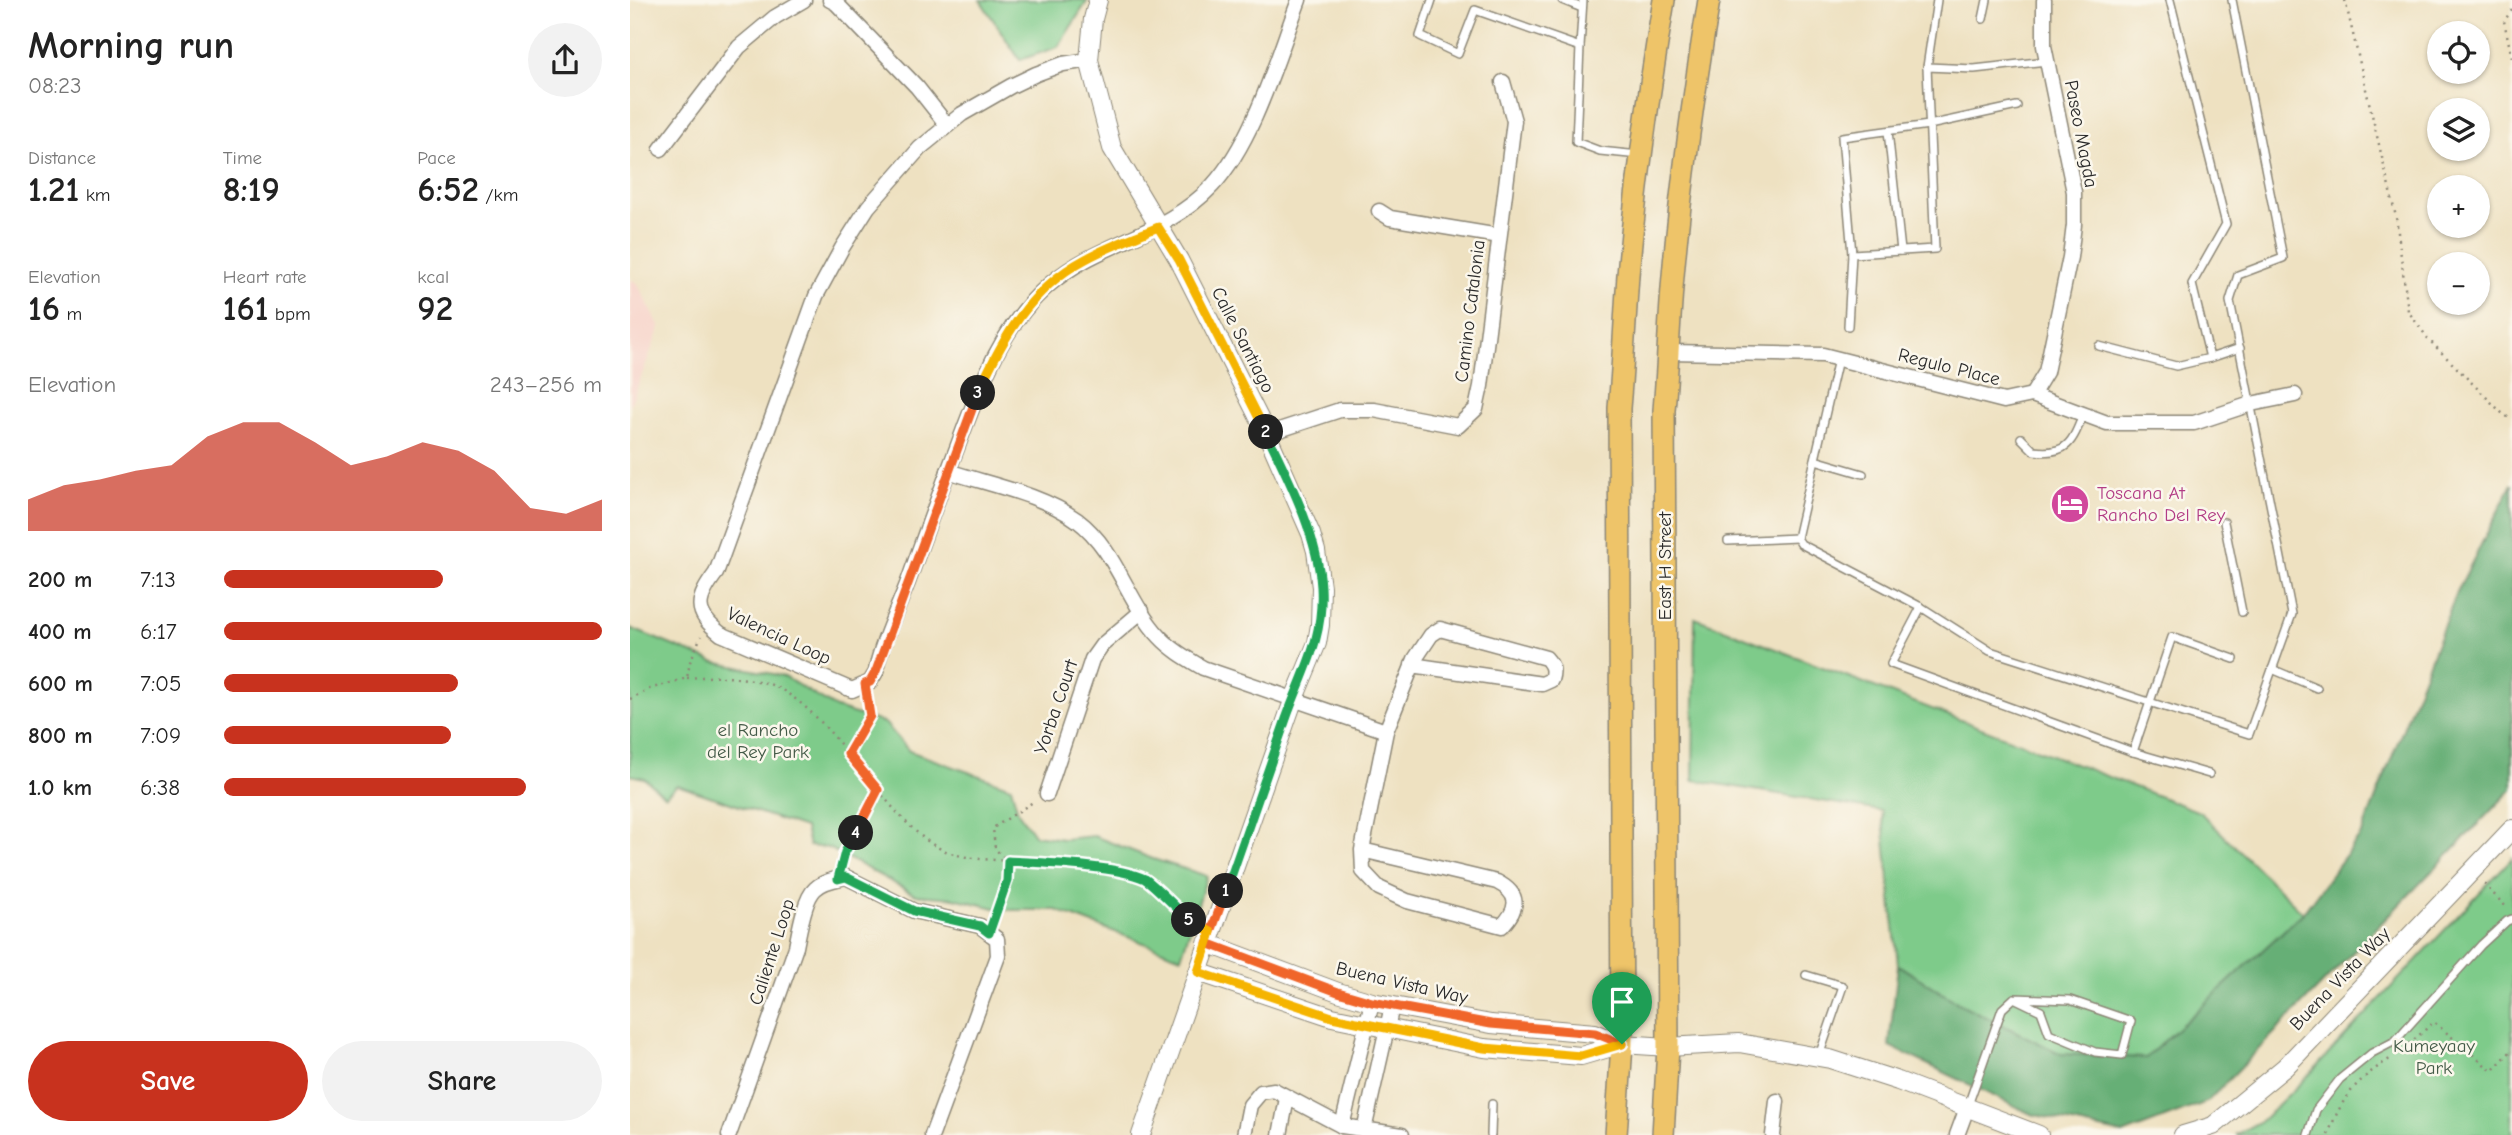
<!DOCTYPE html>
<html lang="en">
<head>
<meta charset="utf-8">
<style>
  body { margin:0; font-family:"Comic Neue",sans-serif; background:#f2f2f2; color:#222; height:100vh; display:flex; flex-direction:column; font-size:26px; white-space:nowrap }
  * { box-sizing:border-box; margin:0 }
  p { font-size:23px; color:#767676 }
  .icon { flex:none; width:38px; height:38px; fill:none; stroke:currentColor; stroke-width:2; stroke-linecap:round; stroke-linejoin:round }
  .map { position:relative; flex:1; overflow:hidden }
  .side { display:flex; flex-direction:column; background:#fff; width:630px }
  .side>* { flex:none }
  .tools { position:absolute; left:1797px; top:21px; display:grid; gap:14px }
  .tools a { display:grid; place-items:center; width:63px; height:63px; border-radius:50%; background:#fff; box-shadow:0 2px 5px #0004; font-size:35px }
  .pin { position:absolute; display:grid; place-items:center; width:60px; height:60px; color:#fff; margin:-72px -30px; border-radius:50% 50% 50% 0; rotate:-45deg; box-shadow:0 0 7px #0007 }
  .pin .icon { rotate:45deg }
  .km { position:absolute; width:35px; height:35px; margin:-18px; border-radius:50%; background:#222; color:#fff; font-size:19px; line-height:35px; text-align:center }
  .round { display:grid; place-items:center; flex:none; width:74px; height:74px; border-radius:37px; background:#f2f2f2 }
  .summary { display:flex; align-items:center; justify-content:space-between; height:119px; padding:0 28px }
  h1 { font-size:38px; font-weight:700; line-height:52px }
  .figures { display:grid; grid-template-columns:repeat(3,1fr); gap:10px; height:119px; padding:7px 28px }
  .figures div { display:grid; align-content:center }
  .figures b { font-size:35px; font-weight:700 }
  .figures small { font-size:19px; font-weight:400 }
  .figures p { font-size:19px }
  .chart { height:196px; padding:14px 28px }
  .chart p { display:flex; justify-content:space-between }
  .chart svg { width:100%; height:126px; margin-top:7px; fill:#c8321e; opacity:.7 }
  .primary-button { display:flex; gap:14px; margin-top:auto; padding:14px 28px }
  .primary-button a { flex:1; height:80px; border-radius:42px; background:#c8321e; color:#fff; font-size:28px; font-weight:700; line-height:80px; text-align:center }
  .primary-button a+a { background:#f2f2f2; color:#222 }
  ul { padding:0 28px; list-style:none; font-size:23px }
  li { display:grid; grid-template-columns:112px 84px 1fr; align-items:center; height:52px }
  li i { height:18px; border-radius:9px; background:#c8321e }
  main { display:flex; flex:1; min-height:0 }
  .map>svg:first-child { display:block }
  .built { fill:#f7d1c8 }
  .green { fill:#7ecb8a; stroke:#547b5a; stroke-width:2 }
  .forest { fill:#66af76; stroke:#486d50; stroke-width:2 }
  .lines { fill:none; stroke-linecap:round; stroke-linejoin:round }
  .service-casing { stroke:#8c8676; stroke-width:10 }
  .minor-casing { stroke:#8c8676; stroke-width:17 }
  .tertiary-casing { stroke:#8c8676; stroke-width:20 }
  .primary-casing { stroke:#8c8676; stroke-width:24 }
  .path { stroke:#8c8676; stroke-width:2.5; stroke-dasharray:2 5; stroke-linecap:butt }
  .service { stroke:#fff; stroke-width:7 }
  .minor { stroke:#fff; stroke-width:14 }
  .tertiary { stroke:#fff; stroke-width:18 }
  .primary { stroke:#eec469; stroke-width:21 }
  .split-1-casing { stroke:#fff; stroke-width:14 }
  .split-2-casing { stroke:#fff; stroke-width:14 }
  .split-3-casing { stroke:#fff; stroke-width:14 }
  .split-4-casing { stroke:#fff; stroke-width:14 }
  .split-5-casing { stroke:#fff; stroke-width:14 }
  .split-6-casing { stroke:#fff; stroke-width:14 }
  .split-1 { stroke:#f0652b; stroke-width:9 }
  .split-2 { stroke:#22a559; stroke-width:9 }
  .split-3 { stroke:#f5b400; stroke-width:9 }
  .split-4 { stroke:#f0652b; stroke-width:9 }
  .split-5 { stroke:#22a559; stroke-width:9 }
  .split-6 { stroke:#f5b400; stroke-width:9 }
  .labels { text-anchor:middle; dominant-baseline:central; stroke-width:5; stroke-linejoin:round; paint-order:stroke }
  .street-label { font-size:19px; fill:#2b2b2b; stroke:#fbf7ec }
  .hotel-label { font-size:19px; fill:#b23c85; stroke:#fbf7ec; text-anchor:start }
  .park-label { font-size:19px; fill:#445b48; stroke:#fbf7ec }
</style>
</head>
<body>
<main>
<section class="side">
<div class="summary"><div><h1>Morning run</h1><p>08:23</p></div><a class="round"><svg class="icon" aria-label="share" viewBox="0 0 24 24"><path d="M12 15V3M7 8l5-5 5 5M5 13v7h14v-7"/></svg></a></div>
<div class="figures">
<div><p>Distance</p><b>1.21<small> km</small></b></div>
<div><p>Time</p><b>8:19</b></div>
<div><p>Pace</p><b>6:52<small> /km</small></b></div>
</div>
<div class="figures">
<div><p>Elevation</p><b>16<small> m</small></b></div>
<div><p>Heart rate</p><b>161<small> bpm</small></b></div>
<div><p>kcal</p><b>92</b></div>
</div>
<div class="chart"><p><span>Elevation</span>243–256 m</p>
<svg viewBox="0 0 160 44" preserveAspectRatio="none"><path d="M0 44V33L10 28L20 26L30 23L40 21L50 11L60 6L70 6L80 13L90 21L100 18L110 13L120 16L130 23L140 36L150 38L160 33V44z"/></svg>
</div>
<ul>
<li><b>200 m</b>7:13<i style="width:58%"></i></li>
<li><b>400 m</b>6:17<i style="width:100%"></i></li>
<li><b>600 m</b>7:05<i style="width:62%"></i></li>
<li><b>800 m</b>7:09<i style="width:60%"></i></li>
<li><b>1.0 km</b>6:38<i style="width:80%"></i></li>
</ul>
<div class="primary-button"><a>Save</a><a>Share</a></div>
</section>
<div class="map">
<svg width="1882" height="1135" viewBox="0 0 1882 1135">
  <rect width="100%" height="100%" fill="#fbf7ec"/>
  <filter id="ink" filterUnits="userSpaceOnUse"><feTurbulence type="fractalNoise" baseFrequency=".0143" numOctaves="2"/><feDisplacementMap in="SourceGraphic" scale="14" xChannelSelector="R" yChannelSelector="G"/><feConvolveMatrix kernelMatrix="1 2 1 2 8 2 1 2 1" color-interpolation-filters="sRGB"/></filter>
  <filter id="wash" filterUnits="userSpaceOnUse"><feTurbulence type="fractalNoise" baseFrequency=".00686" numOctaves="4" result="noise"/><feDisplacementMap in="SourceGraphic" scale="28" xChannelSelector="R" yChannelSelector="G"/><feGaussianBlur stdDeviation="1.57" result="paint"/><feColorMatrix in="noise" values="0 0 0 0 0 0 0 0 0 0 0 0 0 0 0 0 0 1.4 0 .05"/><feComposite in="paint" operator="in"/></filter>
  <g filter="url(#wash)">
    <rect width="100%" height="100%" fill="#eee1c1"/>
    <polygon class="built" points="0,279 7,283 30,327 0,406"/>
    <g class="green">
      <polygon points="350,0 458,0 428,47 390,60"/>
      <polygon points="1065,618 1570,812 1673,913 1515,1059 1431,1054 1328,1003 1268,965 1252,811 1063,780"/>
      <polygon points="0,628 83,662 153,676 206,708 255,723 279,751 381,787 388,812 404,835 433,839 464,836 523,859 577,876 551,957 426,910 373,910 324,898 286,895 199,848 179,846 175,828 47,785 35,796 14,778 0,775"/>
      <polygon points="1882,858 1882,1135 1605,1135 1631,1121 1677,1077"/>
    </g>
    <polygon class="forest" points="1882,484 1882,789 1577,1102 1493,1134 1401,1114 1259,1046 1268,965 1328,1003 1431,1054 1516,1058 1673,913 1732,833 1827,592"/>
  </g>
  <g filter="url(#ink)">
    <g class="lines">
      <g class="service-casing">
        <g id="service">
          <polyline points="802,0 790,36 828,54 845,10 950,47 946,142 970,151 1009,155"/>
          <polyline points="932,0 952,8"/>
          <polyline points="1540,0 1596,224 1562,284 1580,358 1610,348"/>
          <polyline points="1353,19 1357,0"/>
          <polyline points="950,47 953,0"/>
          <polyline points="1297,67 1307,0"/>
          <polyline points="1258,131 1271,251"/>
          <polyline points="1222,254 1212,137 1299,125 1387,106"/>
          <polyline points="1218,326 1222,254 1305,249 1297,67 1344,69 1417,61"/>
          <polyline points="1469,346 1546,366 1580,358"/>
          <polyline points="1208,359 1167,538 1171,544 1291,607 1360,651 1619,734 1662,614 1600,301 1608,275 1653,258 1602,0"/>
          <path d="M1391,438L1404,451C1437,455 1442,443 1453,415"/>
          <polyline points="1185,460 1233,474"/>
          <polyline points="1594,522 1612,612"/>
          <polyline points="1098,541 1167,538"/>
          <polyline points="1291,607 1261,664 1503,752"/>
          <polyline points="1642,669 1687,688"/>
          <polyline points="1579,774 1503,752 1542,637 1604,659"/>
          <polyline points="1176,975 1213,986 1189,1056"/>
          <polyline points="1337,1108 1372,1009 1384,998 1440,1000 1501,1021 1492,1055 1465,1052 1419,1033 1411,1011 1384,998"/>
          <polyline points="861,1135 862,1104"/>
          <polyline points="1678,1135 1686,1110 1710,1079 1742,1053 1765,1041 1851,945 1877,921 1882,919"/>
        </g>
      </g>
      <g class="minor-casing">
        <g id="minor">
          <polyline points="200,0 206,3 287,87 317,125"/>
          <path d="M459,60L433,64L406,74L381,86L332,114L290,148L238,207L212,248L186,296L86,573C66,600 63,612 91,634L222,690L240,682L246,672C248,651 270,603 278,582C294,537 310,492 327,448C349,389 371,325 420,284C470,241 535,236 582,186C624,141 647,58 669,0"/>
          <polyline points="31,149 109,47 145,17 174,0"/>
          <polyline points="749,211 760,218 869,236"/>
          <polyline points="1040,352 1193,355 1374,401 1402,395 1477,423 1564,423 1621,404 1665,395"/>
          <polyline points="1402,395 1416,372 1440,257 1444,225 1444,192 1414,46 1414,0"/>
          <polyline points="637,434 710,410 744,410 828,426 846,409 851,386 884,121 873,82"/>
          <path d="M318,471C360,485 411,494 447,520C487,550 497,602 530,637C542,650 558,659 573,668L756,731"/>
          <polyline points="417,794 462,659 472,645 512,611"/>
          <path d="M732,850L867,882C890,894 889,908 872,926L777,901L749,888L733,871L732,850L756,731L785,659L801,635L810,629L916,658C923,666 924,670 921,680L912,684L782,665"/>
          <polyline points="712,1126 742,1002"/>
          <polyline points="734,1130 762,1006"/>
          <path d="M99,1135L166,947C169,933 174,899 185,889C193,881 206,879 216,877L284,911L350,926L367,939L368,956L302,1135"/>
          <polyline points="614,1135 620,1105 631,1092 644,1090 712,1126 772,1135"/>
          <polyline points="650,1135 657,1098"/>
          <polyline points="1143,1135 1147,1101"/>
          <polyline points="1327,1135 1337,1108"/>
        </g>
      </g>
      <g class="tertiary-casing">
        <g id="tertiary">
          <polyline points="468,0 463,19 459,60 482,148 549,260 637,434 681,534 686,551 691,587 690,625 687,643 663,701 511,1135"/>
          <polyline points="577,943 708,992 742,1002 861,1024 965,1033 992,1044 1038,1047 1109,1043 1200,1059 1268,1081 1409,1135"/>
          <polyline points="568,972 702,1017 854,1048 951,1056 992,1044"/>
          <polyline points="1553,1135 1583,1126 1655,1067 1882,829"/>
        </g>
      </g>
      <g class="primary-casing">
        <g id="primary">
          <path d="M986,1135L992,1044L989,408C993,364 995,319 998,275C1006,183 1019,91 1034,0"/>
          <path d="M1033,1135L1038,1047L1034,410C1038,365 1039,321 1043,276C1051,183 1064,92 1079,0"/>
        </g>
      </g>
      <g class="path">
        <polyline points="1715,0 1766,217 1778,311 1799,340 1872,413 1882,420"/>
        <polyline points="1882,10 1874,21 1882,58"/>
        <path d="M57,678C82,676 107,676 132,682C164,689 199,729 218,754L240,716L237,698"/>
        <polyline points="0,699 19,689 57,678 60,662 71,636"/>
        <path d="M248,790C263,808 278,826 296,840C323,860 352,859 383,861C422,864 467,864 505,876C530,884 544,912 567,924"/>
        <polyline points="212,864 215,852 248,790 218,754"/>
        <polyline points="1854,884 1878,909"/>
        <polyline points="364,916 377,881 378,861 365,849 363,828 403,802"/>
        <polyline points="1779,1044 1804,1022 1862,1071 1882,1050"/>
        <path d="M1698,1135C1712,1096 1727,1079 1763,1057"/>
      </g>
      <use href="#service" class="service"/>
      <use href="#minor" class="minor"/>
      <use href="#tertiary" class="tertiary"/>
      <use href="#primary" class="primary"/>
    </g>
  </g>
  <g class="lines" filter="url(#ink)">
    <g class="split-1-casing">
      <polyline id="split-1" points="596,891 577,943 708,992 742,1002 861,1024 965,1033 992,1044"/>
    </g>
    <g class="split-2-casing">
      <path id="split-2" d="M596,891C616,834 636,777 656,719C673,671 694,640 691,587C688,536 658,478 636,432"/>
    </g>
    <g class="split-3-casing">
      <path id="split-3" d="M348,393C372,339 400,289 454,260C477,247 503,238 528,227L549,260L636,432"/>
    </g>
    <g class="split-4-casing">
      <polyline id="split-4" points="226,833 248,790 218,754 240,716 235,684 240,682 246,671 348,393"/>
    </g>
    <g class="split-5-casing">
      <path id="split-5" d="M226,833L215,852L208,879L216,877L284,911L350,926L359,933L377,881L378,861C413,863 485,865 515,879C522,883 551,912 559,920"/>
    </g>
    <g class="split-6-casing">
      <polyline id="split-6" points="559,920 581,932 568,972 702,1017 854,1048 951,1056 992,1044"/>
    </g>
    <use href="#split-1" class="split-1"/>
    <use href="#split-2" class="split-2"/>
    <use href="#split-3" class="split-3"/>
    <use href="#split-4" class="split-4"/>
    <use href="#split-5" class="split-5"/>
    <use href="#split-6" class="split-6"/>
  </g>
  <defs>
    <g id="hotel-disc" transform="scale(2.0125)"><circle r="9.5" fill="#d1479c" stroke="#fbf7ec"/><path d="M-6-4.5h1.5V1H6V5H4.5V3h-9V5H-6ZM-4 0a1.8 1.8 0 1 1 3.6 0ZM.5 0V-2.5h3Q6-2.5 6 0Z" fill="#fff"/></g>
  </defs>
  <g fill-rule="evenodd">
    <use href="#hotel-disc" x="1440" y="504"/>
  </g>
  <g class="labels">
    <g class="street-label">
      <text transform="translate(1451 134) rotate(79)">Paseo Magda</text>
      <text transform="translate(840 311) rotate(-83)">Camino Catalonia</text>
      <text transform="translate(613 340) rotate(63)">Calle Santiago</text>
      <text transform="translate(1319 367) rotate(14)">Regulo Place</text>
      <text transform="translate(1035 566) rotate(-90)">East H Street</text>
      <text transform="translate(149 636) rotate(25)">Valencia Loop</text>
      <text transform="translate(426 707) rotate(-71)">Yorba Court</text>
      <text transform="translate(142 952) rotate(-72)">Caliente Loop</text>
      <text transform="translate(1710 979) rotate(-46)">Buena Vista Way</text>
      <text transform="translate(772 983) rotate(13)">Buena Vista Way</text>
    </g>
    <g class="hotel-label">
      <text x="1467" y="493">Toscana At<tspan x="1467" dy="22">Rancho Del Rey</tspan></text>
    </g>
    <g class="park-label">
      <text x="128" y="730">el Rancho<tspan x="128" dy="22">del Rey Park</tspan></text>
      <text x="1804" y="1046">Kumeyaay<tspan x="1804" dy="22">Park</tspan></text>
    </g>
  </g>
</svg>
<div class="tools">
<a><svg class="icon" aria-label="locate" viewBox="0 0 24 24"><circle cx="12" cy="12" r="6"/><path d="M12 2v4M12 18v4M2 12h4M18 12h4"/></svg></a>
<a><svg class="icon" aria-label="layers" viewBox="0 0 24 24"><path d="M12 4l9 5-9 5-9-5zM3 14l9 5 9-5"/></svg></a>
<a>+</a>
<a>−</a>
</div>
<div class="pin" style="left:992px;top:1044px;background:#1e9e55"><svg class="icon" aria-label="arrive" viewBox="0 0 24 24"><path d="M6 21V4h12l-3 4 3 4H6"/></svg></div>
<b class="km" style="left:596px;top:891px">1</b>
<b class="km" style="left:636px;top:432px">2</b>
<b class="km" style="left:348px;top:393px">3</b>
<b class="km" style="left:226px;top:833px">4</b>
<b class="km" style="left:559px;top:920px">5</b>
</div>
</main>
</body>
</html>
